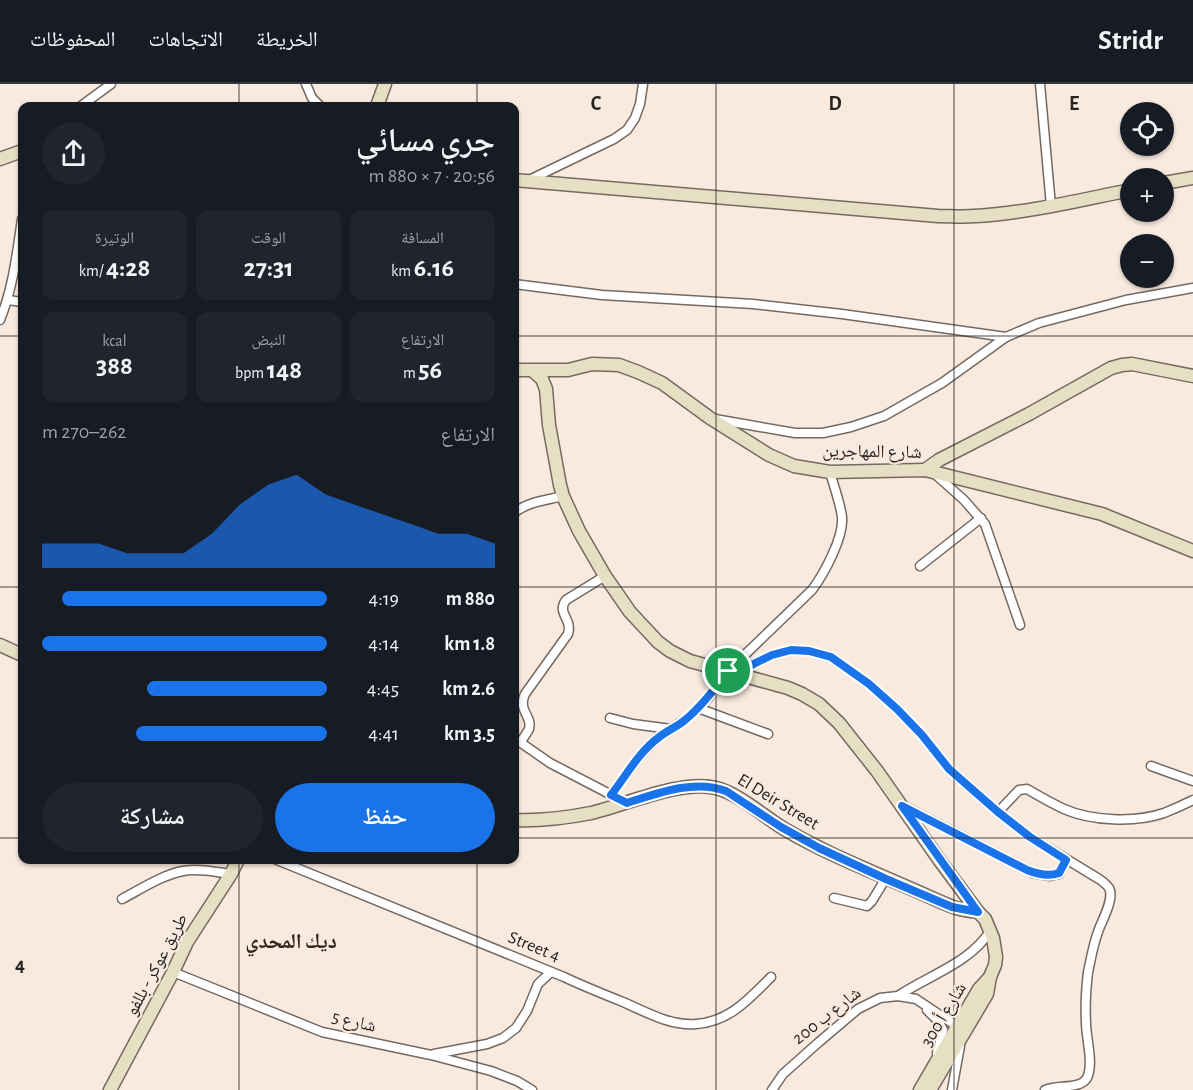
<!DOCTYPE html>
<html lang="ar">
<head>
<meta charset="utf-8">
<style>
  body { margin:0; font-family:"Alegreya Sans","Noto Naskh Arabic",sans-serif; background:#20242c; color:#f1f3f6; direction:rtl; height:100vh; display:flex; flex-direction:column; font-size:22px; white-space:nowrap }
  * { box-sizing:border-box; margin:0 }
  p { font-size:20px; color:#9ea1a6 }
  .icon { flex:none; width:33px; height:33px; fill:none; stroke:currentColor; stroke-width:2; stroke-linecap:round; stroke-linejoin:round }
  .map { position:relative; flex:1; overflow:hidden; direction:ltr }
  .panel { position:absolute; left:18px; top:18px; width:501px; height:762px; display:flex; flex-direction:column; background:#171b24; border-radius:12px; box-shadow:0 2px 4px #0004; direction:rtl }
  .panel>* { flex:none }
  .fabs { position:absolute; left:1120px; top:18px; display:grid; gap:12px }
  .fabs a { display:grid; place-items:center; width:54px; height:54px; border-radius:50%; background:#171b24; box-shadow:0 2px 4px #0004; font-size:30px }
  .pin { position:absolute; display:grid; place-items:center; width:51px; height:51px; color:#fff; margin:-26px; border:3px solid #fff; border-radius:50%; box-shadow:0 2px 6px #0007 }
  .round { display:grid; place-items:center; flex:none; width:63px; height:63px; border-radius:32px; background:#20242c }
  .head { display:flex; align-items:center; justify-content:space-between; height:102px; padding:0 24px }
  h1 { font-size:33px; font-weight:600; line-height:45px }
  .stats { display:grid; grid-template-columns:repeat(3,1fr); gap:9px; height:102px; padding:6px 24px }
  .stats div { display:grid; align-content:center; border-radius:12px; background:#20242c; text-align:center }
  .stats b { font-size:26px; font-weight:600 }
  .stats small { font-size:16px; font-weight:400 }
  .stats p { font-size:16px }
  .chart { height:168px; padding:12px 24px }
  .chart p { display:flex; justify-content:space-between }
  .chart svg { width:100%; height:108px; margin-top:6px; fill:#1a73e8; opacity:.7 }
  .primary-button { display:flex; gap:12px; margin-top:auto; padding:12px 24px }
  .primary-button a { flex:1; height:69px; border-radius:36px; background:#1a73e8; color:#fff; font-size:24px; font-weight:600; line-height:69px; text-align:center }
  .primary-button a+a { background:#20242c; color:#f1f3f6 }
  ul { padding:0 24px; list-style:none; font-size:20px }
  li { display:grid; grid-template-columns:96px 72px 1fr; align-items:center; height:45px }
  li i { height:15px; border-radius:8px; background:#1a73e8 }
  header { display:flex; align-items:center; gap:36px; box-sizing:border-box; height:84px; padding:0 30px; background:#171b24; border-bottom:2px solid #363941 }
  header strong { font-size:28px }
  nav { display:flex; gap:33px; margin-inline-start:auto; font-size:21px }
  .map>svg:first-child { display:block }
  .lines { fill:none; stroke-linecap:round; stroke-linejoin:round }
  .street-casing { stroke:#756960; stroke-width:11 }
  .secondary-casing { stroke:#756960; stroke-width:15 }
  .street { stroke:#fff; stroke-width:8 }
  .secondary { stroke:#e6dfc4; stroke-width:12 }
  .route-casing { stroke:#fff; stroke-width:12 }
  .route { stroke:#1a73e8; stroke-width:8 }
  .grid { fill:none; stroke:#28231f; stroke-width:1.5; stroke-opacity:0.55 }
  .labels { text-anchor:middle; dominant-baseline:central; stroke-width:4.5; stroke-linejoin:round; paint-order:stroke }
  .street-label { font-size:18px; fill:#28231f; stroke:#f9eae0 }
  .quarter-label { font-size:21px; font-weight:bold; fill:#31271f; stroke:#f9eae0 }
  .grid-label { font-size:20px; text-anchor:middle; font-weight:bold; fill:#28231f; stroke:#f9eae0; stroke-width:4.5; stroke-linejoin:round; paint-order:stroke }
</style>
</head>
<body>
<header>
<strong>Stridr</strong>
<nav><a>الخريطة</a><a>الاتجاهات</a><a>المحفوظات</a></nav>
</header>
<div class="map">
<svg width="1193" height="1006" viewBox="0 0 1193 1006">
  <rect width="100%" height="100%" fill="#f9eae0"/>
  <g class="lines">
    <g class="street-casing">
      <g id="street">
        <polyline points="306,0 312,14 320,22"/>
        <polyline points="1040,0 1051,122"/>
        <polyline points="81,22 111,0"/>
        <polyline points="527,97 614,55 627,46 635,34 640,20 643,0"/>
        <polyline points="514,200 602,211 753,220 842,230 1006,253"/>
        <polyline points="8,216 22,218"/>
        <path d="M0,236C13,204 17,169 22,135"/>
        <polyline points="715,335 795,349 823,349 851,343 884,332 942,299 1006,253 1039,239 1126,216 1193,204"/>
        <polyline points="936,391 964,416 985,440 1020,541"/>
        <path d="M514,429C527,418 547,416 563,412"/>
        <polyline points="920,482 981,434"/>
        <path d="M735,589L772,571L791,566L809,567L831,573L869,600L897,625L922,651L949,685L998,728L1030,753L1099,795C1102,797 1107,801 1109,804C1115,815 1101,838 1098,848C1093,861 1091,875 1088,888C1086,905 1085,922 1086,939C1086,954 1094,980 1087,994C1080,1006 1057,1000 1045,1006"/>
        <polyline points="698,624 768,650"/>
        <polyline points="610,634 633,640 671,645"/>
        <polyline points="514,654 550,679 627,719"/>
        <path d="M521,658C523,654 527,649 529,645C533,632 517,627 525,610L568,550C573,535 556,529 566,516L605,492"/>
        <polyline points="1151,682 1193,697"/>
        <path d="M611,711L639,673L657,654L686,635L698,624L709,613L728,587L812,506C824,490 844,453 842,433C840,418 834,403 830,388"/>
        <polyline points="903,722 1033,789 1050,792 1059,790 1066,776"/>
        <path d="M998,728L1019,706L1027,705C1039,712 1051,719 1064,725C1091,737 1135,739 1164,729C1174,725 1183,721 1193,716"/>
        <path d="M277,776C372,815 468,854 564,893C583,902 603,910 623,918C646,928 670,942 696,940C729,938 749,915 771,893"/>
        <polyline points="834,814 867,822 872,817 886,794"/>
        <path d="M122,815C141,805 162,791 183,787C198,784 215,788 231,790"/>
        <polyline points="173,888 322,948 431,971 491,987 517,997 532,1006"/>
        <path d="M898,912C931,890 969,880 991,846"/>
        <polyline points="927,926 939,938 943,946 937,969"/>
        <polyline points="434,970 487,960 503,954 516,944 527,927 538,900 551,888"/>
        <polyline points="772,1006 783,990 819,958 858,925 880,914 898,912 916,915 961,945"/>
        <polyline points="952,1006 960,962"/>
      </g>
    </g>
    <g class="secondary-casing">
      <g id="secondary">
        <polyline points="377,22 385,0"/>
        <polyline points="0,75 22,67"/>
        <path d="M514,96L938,132C950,132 963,133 975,132C1028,129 1080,116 1131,106"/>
        <polyline points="1164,99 1193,94"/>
        <polyline points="514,286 568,286 592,280 619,281 638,288 662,299 710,334 769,371 794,382 830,388 925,386 1102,430 1193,467"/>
        <polyline points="533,287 542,295 546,305 549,341 560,401 563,412 579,447 605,492 630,528 658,558 670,567 690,577 788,604 802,610 819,620 839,639 877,687 940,777 978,828 985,835 993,854 996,873 995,881 990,893 987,910 930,1006"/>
        <polyline points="925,386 939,376 1029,330 1111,284 1122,281 1132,280 1193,292"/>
        <polyline points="0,561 22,571"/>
        <path d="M514,736C540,737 566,734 591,729C625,721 683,695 716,704C740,710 764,733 786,746C827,770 871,787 914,806C928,812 942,819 956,824C963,826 971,827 978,828"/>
        <polyline points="110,1006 173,888 187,858 231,790 238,776"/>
        <polyline points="920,1006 979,905 990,893"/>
      </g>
    </g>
    <use href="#street" class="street"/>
    <use href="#secondary" class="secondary"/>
  </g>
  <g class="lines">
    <g class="route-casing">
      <path id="route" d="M791,566L809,567L831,573L869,600L897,625L922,651L949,685L998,728L1030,753L1066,776L1059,789C1048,793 1037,790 1027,786L902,722L978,828L952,823L886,795L819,764L781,743L726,707C694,695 658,709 627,719L611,711C626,692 638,669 658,654C666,647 677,643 685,636C702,622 715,605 728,587L735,589L772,571Z"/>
    </g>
    <use href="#route" class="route"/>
  </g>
  <path class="grid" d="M239,0V22M477,0V22M716,0V1006M954,0V1006M0,252H22M514,252H1193M0,503H22M514,503H1193M0,754H22M514,754H1193M239,776V1006M477,776V1006"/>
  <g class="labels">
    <g class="street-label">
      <text transform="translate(872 368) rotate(1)">شارع المهاجرين</text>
      <text transform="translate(778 718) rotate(31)">El Deir Street</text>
      <text transform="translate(534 863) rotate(22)">Street 4</text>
      <text transform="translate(157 881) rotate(-62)">طريق عوكر - بللفو</text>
      <text transform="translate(944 931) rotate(-59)">شارع أ 300</text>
      <text transform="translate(827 932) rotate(-38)">شارع ب 200</text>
      <text transform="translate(354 938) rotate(13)">شارع 5</text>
    </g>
    <g class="quarter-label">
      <text x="291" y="857">ديك المحدي</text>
    </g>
  </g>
  <g class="grid-label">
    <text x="596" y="26">C</text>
    <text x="835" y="26">D</text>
    <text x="1074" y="26">E</text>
    <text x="20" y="887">4</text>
  </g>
</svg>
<div class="fabs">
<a><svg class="icon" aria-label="locate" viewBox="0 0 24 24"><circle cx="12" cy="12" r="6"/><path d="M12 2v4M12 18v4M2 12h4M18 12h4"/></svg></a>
<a>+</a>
<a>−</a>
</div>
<div class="pin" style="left:728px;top:587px;background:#1e9e55"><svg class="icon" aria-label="arrive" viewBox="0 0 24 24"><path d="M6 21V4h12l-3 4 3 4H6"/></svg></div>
<section class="panel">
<div class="head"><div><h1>جري مسائي</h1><p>20:56 · 7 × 880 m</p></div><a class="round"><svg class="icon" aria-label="share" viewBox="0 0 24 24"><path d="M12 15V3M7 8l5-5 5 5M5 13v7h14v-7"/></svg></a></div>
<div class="stats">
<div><p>المسافة</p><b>6.16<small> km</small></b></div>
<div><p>الوقت</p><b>27:31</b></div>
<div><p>الوتيرة</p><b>4:28<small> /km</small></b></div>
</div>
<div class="stats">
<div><p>الارتفاع</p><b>56<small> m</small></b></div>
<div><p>النبض</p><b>148<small> bpm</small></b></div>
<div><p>kcal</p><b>388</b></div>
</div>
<div class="chart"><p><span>الارتفاع</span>262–270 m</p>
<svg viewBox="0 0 160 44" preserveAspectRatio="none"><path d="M0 44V34L10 34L20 34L30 38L40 38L50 38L60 30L70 18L80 10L90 6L100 14L110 18L120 22L130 26L140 30L150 30L160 34V44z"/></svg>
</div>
<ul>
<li><b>880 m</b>4:19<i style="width:93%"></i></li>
<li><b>1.8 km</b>4:14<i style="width:100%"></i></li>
<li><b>2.6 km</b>4:45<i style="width:63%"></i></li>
<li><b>3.5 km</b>4:41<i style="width:67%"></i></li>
</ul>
<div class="primary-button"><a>حفظ</a><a>مشاركة</a></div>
</section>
</div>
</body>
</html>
